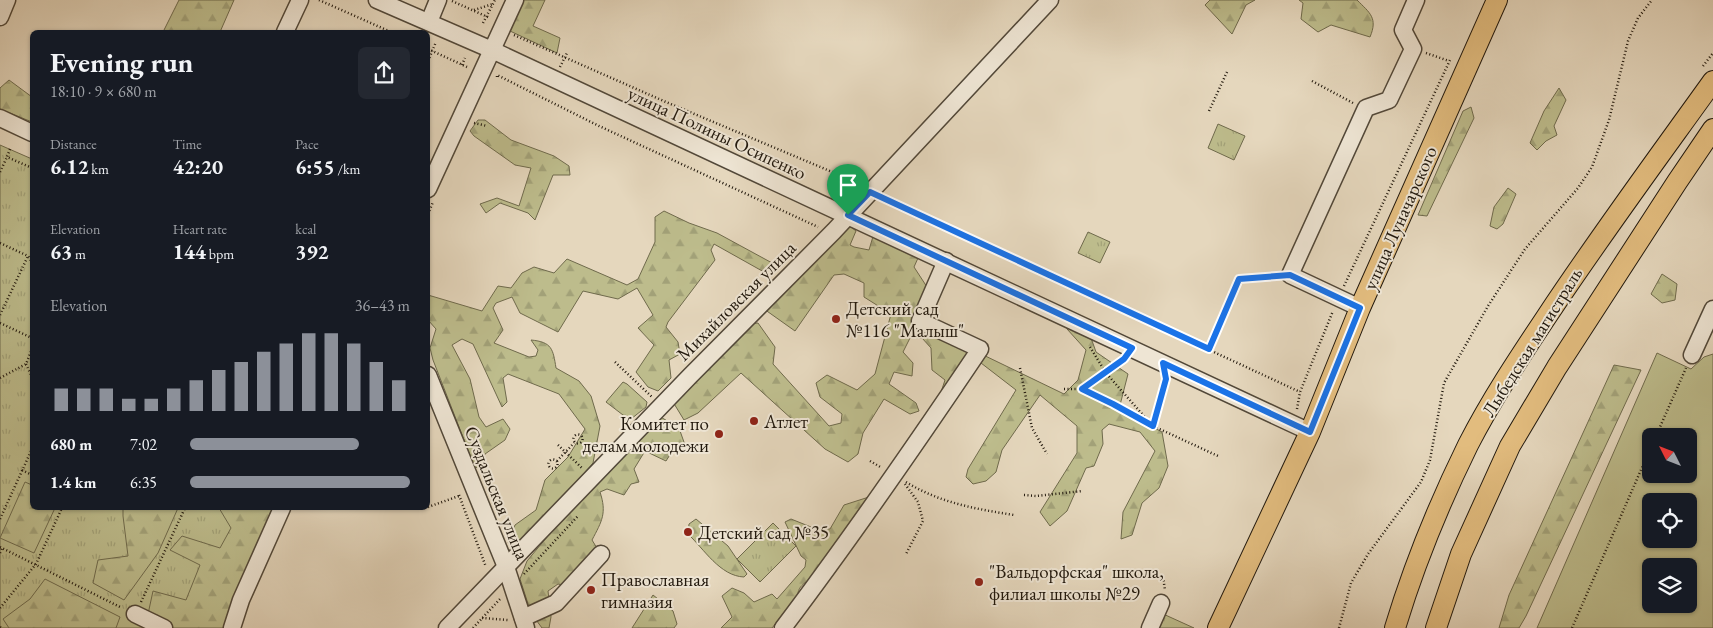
<!DOCTYPE html>
<html lang="en">
<head>
<meta charset="utf-8">
<style>
  body { margin:0; font-family:"EB Garamond",serif; background:#242831; color:#f1f3f6; height:100vh; display:flex; flex-direction:column; font-size:19px; white-space:nowrap }
  * { box-sizing:border-box; margin:0 }
  p { font-size:16px; color:#9ea1a6 }
  .icon { flex:none; width:28px; height:28px; fill:none; stroke:currentColor; stroke-width:2; stroke-linecap:round; stroke-linejoin:round }
  .map { position:relative; flex:1; overflow:hidden }
  .drawer { position:absolute; left:30px; top:30px; width:400px; height:480px; display:flex; flex-direction:column; background:#171b24; border-radius:8px; box-shadow:0 1px 4px #0004 }
  .drawer>* { flex:none }
  .needle { width:32px; rotate:312deg }
  .controls { position:absolute; left:1642px; top:428px; display:grid; gap:10px }
  .controls a { display:grid; place-items:center; width:55px; height:55px; border-radius:8px; background:#171b24; box-shadow:0 1px 4px #0004; font-size:25px }
  .pin { position:absolute; display:grid; place-items:center; width:42px; height:42px; color:#fff; margin:-51px -21px; border-radius:50% 50% 50% 0; rotate:-45deg; box-shadow:0 0 5px #0007 }
  .pin .icon { rotate:45deg }
  .round { display:grid; place-items:center; flex:none; width:52px; height:52px; border-radius:8px; background:#242831 }
  .summary { display:flex; align-items:center; justify-content:space-between; height:85px; padding:0 20px }
  h1 { font-size:28px; font-weight:700; line-height:38px }
  .stats { display:grid; grid-template-columns:repeat(3,1fr); gap:8px; height:85px; padding:5px 20px }
  .stats div { display:grid; align-content:center }
  .stats b { font-size:21px; font-weight:700 }
  .stats small { font-size:14px; font-weight:400 }
  .stats p { font-size:14px }
  .chart { height:140px; padding:10px 20px }
  .chart p { display:flex; justify-content:space-between }
  .chart svg { width:100%; height:90px; margin-top:5px; stroke:#8c9099; stroke-width:6 }
  ul { padding:0 20px; list-style:none; font-size:16px }
  li { display:grid; grid-template-columns:80px 60px 1fr; align-items:center; height:38px }
  li i { height:12px; border-radius:6px; background:#8c9099 }
  .map>svg:first-child { display:block }
  .grass { fill:url(#grass-tufts); stroke:#6f6a4c }
  .forest { fill:url(#forest-firs); stroke:#6f6a4c }
  .pitch { fill:#bdbc8c; stroke:#6f6a4c; fill-rule:evenodd }
  .lines { fill:none; stroke-linecap:round; stroke-linejoin:round }
  .minor-casing { stroke:#524839; stroke-width:19 }
  .major-casing { stroke:#21180d; stroke-width:22 }
  .path { stroke:#21180d; stroke-width:2.5; stroke-dasharray:1 2.5; stroke-linecap:butt }
  .minor { stroke:#eee5d4; stroke-width:16 }
  .major { stroke:#e2bc7e; stroke-width:20 }
  .route-casing { stroke:#fff; stroke-width:10 }
  .route { stroke:#1a73e8; stroke-width:6 }
  .poi-dot { fill:#8f2418; stroke:#eee5d4; stroke-width:2 }
  .labels { text-anchor:middle; dominant-baseline:central; stroke-width:4; stroke-linejoin:round; paint-order:stroke }
  .street-label { font-size:19px; fill:#21180d; stroke:#eee5d4 }
  .poi-label { font-size:19px; fill:#21180d; stroke:#eee5d4; text-anchor:start }
</style>
</head>
<body>
<div class="map">
<svg width="1713" height="628" viewBox="0 0 1713 628">
  <defs>
    <pattern id="grass-tufts" width="24" height="20" patternUnits="userSpaceOnUse" patternTransform="scale(1.25)"><rect width="24" height="20" fill="#bdbc8c"/><path d="M3 7l-1-3M5 7V3M7 7l1-3M15 17l-1-3M17 17v-4M19 17l1-3" fill="none" stroke="#a2a178"/></pattern>
    <pattern id="forest-firs" width="22" height="20" patternUnits="userSpaceOnUse" patternTransform="scale(1.25)"><rect width="22" height="20" fill="#bdbc8c"/><path d="M5 1l3.5 6h-7zM16 11l3.5 6h-7z" fill="#a2a178"/></pattern>
  </defs>
  <rect width="100%" height="100%" fill="#e5d7bd"/>
  <filter id="stains"><feTurbulence type="fractalNoise" baseFrequency=".004" numOctaves="4"/><feColorMatrix values="0 0 0 0 .2 0 0 0 0 .09 0 0 0 0 .02 0 0 0 .5 -.17"/></filter>
  <radialGradient id="worn" r=".72"><stop offset=".6" stop-color="#630" stop-opacity="0"/><stop offset="1" stop-color="#630" stop-opacity=".3"/></radialGradient>
  <g class="grass">
    <polygon points="1218,124 1245,136 1234,160 1208,148"/>
    <polygon points="0,145 32,159 32,508 266,508 217,628 0,628"/>
    <polygon points="1088,232 1110,242 1100,263 1078,253"/>
    <polygon points="773,523 796,546 760,582 737,559"/>
    <polygon points="1161,613 1194,628 1155,628"/>
  </g>
  <g class="forest">
    <polygon points="179,0 234,0 220,32 163,32"/>
    <polygon points="522,0 545,0 533,26 560,38 557,53 510,31 510,25"/>
    <polygon points="1210,0 1255,0 1246,5 1232,34 1205,5"/>
    <path d="M1299,0H1357C1370,13 1378,18 1370,37L1331,25L1318,32L1301,19L1303,3Z"/>
    <polygon points="9,80 32,97 32,122 0,109 0,88"/>
    <polygon points="1559,88 1566,100 1554,126 1557,135 1546,141 1537,150 1530,143 1544,111"/>
    <polygon points="1471,107 1474,118 1427,216 1418,215 1463,111"/>
    <polygon points="478,120 485,120 511,140 554,156 569,166 570,175 553,175 535,220 528,213 500,203 486,213 480,204 497,198 519,206 531,168 515,165 474,136 470,131"/>
    <polygon points="1508,188 1516,194 1503,224 1497,229 1490,226 1494,207"/>
    <path d="M664,211L689,223L717,233L774,264L764,272L714,244L711,250L715,260L668,322L666,327L678,342L680,354L669,360L671,378L658,391L648,387L636,372L654,345L638,328L653,315L637,288L618,299L583,291L558,332L520,313L512,297L496,303L493,308L503,330L494,343L529,357L536,356L538,350L531,340C552,342 553,349 556,368L579,381L591,396L600,426L593,463L529,535L514,545L508,543L515,525L536,510L545,480L568,457L585,429L559,394L508,374L503,378L507,402L502,407L473,344L462,339L452,345L470,379L479,417L486,427L503,419L510,429L505,440L485,454L480,466L475,468L433,360L430,348L436,329L428,320V295L482,311L498,286L511,288L522,273L534,267L554,273L567,259L627,285L638,279L655,242V217Z"/>
    <polygon points="846,225 851,227 856,231 850,245 854,247 869,250 874,233 914,249 918,258 914,267 927,287 917,323 1064,394 1078,380 1086,350 1067,329 1068,324 1090,335 1096,352 1128,374 1119,409 1162,432 1168,466 1159,488 1142,503 1132,535 1121,539 1123,512 1155,451 1140,432 1109,424 1102,430 1103,444 1094,466 1086,468 1067,511 1050,526 1040,512 1077,453 1077,426 1040,395 1002,450 996,472 986,481 973,484 966,477 968,469 1016,390 981,363 938,401 945,380 932,370 931,348 922,338 910,338 903,352 913,363 912,376 894,372 889,384 916,403 919,411 910,414 884,399 863,433 858,454 848,462 825,449 741,373 698,413 684,420 673,402 749,324 758,323 775,347 773,364 829,426 841,423 842,414 820,397 816,383 827,375 857,390 875,374 891,314 864,297 864,283 844,274 834,275 795,331 764,309"/>
    <polygon points="1662,274 1677,284 1675,300 1662,303 1651,294"/>
    <polygon points="1614,365 1641,370 1526,616 1519,628 1499,628 1509,595"/>
    <polygon points="623,382 627,384 647,402 646,407 631,419 623,415 606,402"/>
    <path d="M659,416L679,428L685,445L673,450L666,461L645,451L634,469L639,482L631,484L624,495L607,489L600,492C607,513 602,521 592,540L603,558L570,587L558,584L548,591L551,617L549,628H542L531,613L520,579L527,561L557,525Z"/>
    <polygon points="25,482 32,485 32,508 55,508 34,553 0,538"/>
    <path d="M872,496L814,577C790,590 803,594 792,608C786,616 777,620 772,628H721L732,617L722,596L732,588L744,593L754,602L772,594L777,599L805,567L806,560L801,556L785,522L791,519L816,529H830L844,505Z"/>
    <polygon points="123,508 178,508 158,553 124,600 93,583 98,560 128,556 123,516"/>
    <polygon points="219,508 275,508 223,628 145,628 153,591 186,600 200,565 170,550 182,536 220,548 231,528"/>
    <path d="M696,519L728,546L747,574L744,577C720,576 704,549 688,534L689,524Z"/>
    <polygon points="45,579 120,617 116,628 9,628 3,619 30,599"/>
    <polygon points="653,595 673,611 677,624 674,628 632,628"/>
  </g>
  <path class="pitch" d="M1657,353L1691,369L1704,357L1713,354V628H1537ZM1651,436H1689V474H1651ZM1651,501H1689V539H1651ZM1651,566H1689V604H1651Z"/>
  <g class="lines">
    <g class="minor-casing">
      <g id="minor">
        <polyline points="377,0 492,50 1310,432"/>
        <polyline points="0,17 7,0"/>
        <polyline points="429,22 438,0"/>
        <polyline points="285,32 300,0"/>
        <polyline points="0,118 32,133"/>
        <polyline points="428,189 515,0"/>
        <polyline points="1360,308 1290,275 1366,108 1389,100 1413,49 1403,30 1416,0"/>
        <polyline points="1692,355 1713,309"/>
        <polyline points="428,375 506,567 526,628"/>
        <polyline points="135,614 164,628"/>
        <polyline points="523,618 556,603 601,554"/>
        <polyline points="232,628 241,600 282,508"/>
        <polyline points="447,628 690,376 834,231 1050,0"/>
        <path d="M783,628C852,537 916,444 980,349L920,321L946,261"/>
        <polyline points="1150,628 1161,603"/>
      </g>
    </g>
    <g class="major-casing">
      <g id="major">
        <polyline points="1218,628 1310,432 1360,308 1497,0"/>
        <path d="M1395,628C1414,565 1439,504 1468,445C1491,400 1519,358 1547,316C1600,236 1657,159 1713,81"/>
        <polyline points="1436,628 1461,554 1510,446 1557,367 1677,182 1713,129"/>
      </g>
    </g>
    <g class="path">
      <polyline points="319,0 391,32"/>
      <polyline points="452,1 490,18"/>
      <polyline points="474,10 493,4"/>
      <polyline points="483,23 495,0"/>
      <polyline points="514,35 666,102 837,174"/>
      <polyline points="428,49 467,67"/>
      <polyline points="1426,53 1449,61"/>
      <polyline points="428,61 436,42"/>
      <polyline points="462,65 465,58"/>
      <polyline points="1703,66 1713,53"/>
      <polyline points="560,67 567,53"/>
      <polyline points="497,77 497,75 599,126 818,227"/>
      <polyline points="1312,81 1353,103"/>
      <polyline points="1209,111 1227,72"/>
      <polyline points="474,123 487,126"/>
      <polyline points="10,149 7,157 32,168"/>
      <polyline points="0,172 7,157"/>
      <polyline points="836,194 851,182"/>
      <polyline points="884,199 1300,392"/>
      <polyline points="428,214 433,202"/>
      <polyline points="0,243 28,256 32,262"/>
      <polyline points="1344,286 1451,58"/>
      <polyline points="0,315 28,256"/>
      <polyline points="0,323 32,338"/>
      <polyline points="1090,347 1106,373 1150,423"/>
      <polyline points="1209,349 1239,279 1276,276"/>
      <polyline points="615,362 652,397"/>
      <polyline points="26,364 32,377"/>
      <polyline points="1020,368 1032,428 1047,454"/>
      <polyline points="0,378 26,364 32,349"/>
      <polyline points="1064,389 1082,389 1122,361"/>
      <polyline points="1082,389 1113,404 1153,426 1218,456"/>
      <polyline points="1297,409 1300,392 1333,311"/>
      <polyline points="1153,426 1165,382"/>
      <circle cx="578" cy="439" r="4.5"/>
      <polyline points="1656,436 1686,368"/>
      <polyline points="558,445 582,468"/>
      <circle cx="553" cy="464" r="4.5"/>
      <polyline points="557,461 574,443"/>
      <polyline points="870,461 882,468"/>
      <polyline points="22,470 32,475"/>
      <path d="M906,482C940,503 976,509 1014,515"/>
      <polyline points="905,484 918,502 923,521 906,554"/>
      <polyline points="459,495 486,567"/>
      <polyline points="1024,495 1036,496 1083,491"/>
      <polyline points="428,507 459,496"/>
      <polyline points="422,508 425,508"/>
      <polyline points="0,519 32,449"/>
      <polyline points="0,547 122,608"/>
      <polyline points="0,553 2,548"/>
      <polyline points="524,574 578,516"/>
      <polyline points="1163,577 1165,590"/>
      <polyline points="141,602 185,508"/>
      <polyline points="0,608 36,564 62,508"/>
      <polyline points="482,618 508,620"/>
      <polyline points="0,627 1,628"/>
      <polyline points="473,628 501,598"/>
      <polyline points="1339,628 1351,583 1368,554 1421,482 1430,460 1444,383 1488,306 1525,249 1578,188 1592,167 1609,120 1628,41 1638,18 1652,0"/>
      <polyline points="1572,628 1651,447"/>
    </g>
    <use href="#minor" class="minor"/>
    <use href="#major" class="major"/>
  </g>
  <g class="lines">
    <g class="route-casing">
      <polygon id="route" points="870,192 1209,349 1239,279 1290,275 1360,308 1310,432 1163,363 1166,379 1153,426 1113,404 1082,389 1124,359 1132,348 848,215"/>
    </g>
    <use href="#route" class="route"/>
  </g>
  <g class="poi-dot">
    <circle cx="836" cy="319" r="5"/>
    <circle cx="754" cy="421" r="5"/>
    <circle cx="719" cy="434" r="5"/>
    <circle cx="688" cy="532" r="5"/>
    <circle cx="979" cy="582" r="5"/>
    <circle cx="591" cy="590" r="5"/>
  </g>
  <g class="labels">
    <g class="street-label">
      <text transform="translate(717 133) rotate(25)">улица Полины Осипенко</text>
      <text transform="translate(1400 218) rotate(-66)">улица Луначарского</text>
      <text transform="translate(736 301) rotate(-45)">Михайловская улица</text>
      <text transform="translate(1532 342) rotate(-58)">Лыбедская магистраль</text>
      <text transform="translate(497 493) rotate(68)">Суздальская улица</text>
    </g>
    <g class="poi-label">
      <text x="846" y="308">Детский сад<tspan x="846" dy="22">№116 "Малыш"</tspan></text>
      <text x="764" y="421">Атлет</text>
      <text x="709" y="423" text-anchor="end">Комитет по<tspan x="709" dy="22">делам молодежи</tspan></text>
      <text x="698" y="532">Детский сад №35</text>
      <text x="989" y="571">"Вальдорфская" школа,<tspan x="989" dy="22">филиал школы №29</tspan></text>
      <text x="601" y="579">Православная<tspan x="601" dy="22">гимназия</tspan></text>
    </g>
  </g>
  <rect width="100%" height="100%" filter="url(#stains)"/>
  <rect width="100%" height="100%" fill="url(#worn)"/>
</svg>
<div class="controls">
<a><svg class="needle" viewBox="-14 -14 28 28"><path d="M0-13l5 13h-10z" fill="#e53935"/><path d="M0 13l5-13h-10z" fill="#9ea1a6"/></svg></a>
<a><svg class="icon" aria-label="locate" viewBox="0 0 24 24"><circle cx="12" cy="12" r="6"/><path d="M12 2v4M12 18v4M2 12h4M18 12h4"/></svg></a>
<a><svg class="icon" aria-label="layers" viewBox="0 0 24 24"><path d="M12 4l9 5-9 5-9-5zM3 14l9 5 9-5"/></svg></a>
</div>
<div class="pin" style="left:848px;top:215px;background:#1e9e55"><svg class="icon" aria-label="arrive" viewBox="0 0 24 24"><path d="M6 21V4h12l-3 4 3 4H6"/></svg></div>
<section class="drawer">
<div class="summary"><div><h1>Evening run</h1><p>18:10 · 9 × 680 m</p></div><a class="round"><svg class="icon" aria-label="share" viewBox="0 0 24 24"><path d="M12 15V3M7 8l5-5 5 5M5 13v7h14v-7"/></svg></a></div>
<div class="stats">
<div><p>Distance</p><b>6.12<small> km</small></b></div>
<div><p>Time</p><b>42:20</b></div>
<div><p>Pace</p><b>6:55<small> /km</small></b></div>
</div>
<div class="stats">
<div><p>Elevation</p><b>63<small> m</small></b></div>
<div><p>Heart rate</p><b>144<small> bpm</small></b></div>
<div><p>kcal</p><b>392</b></div>
</div>
<div class="chart"><p><span>Elevation</span>36–43 m</p>
<svg viewBox="0 0 160 44" preserveAspectRatio="none"><path d="M5 44V33M15 44V33M25 44V33M35 44V38M45 44V38M55 44V33M65 44V29M75 44V24M85 44V20M95 44V15M105 44V11M115 44V6M125 44V6M135 44V11M145 44V20M155 44V29"/></svg>
</div>
<ul>
<li><b>680 m</b>7:02<i style="width:77%"></i></li>
<li><b>1.4 km</b>6:35<i style="width:100%"></i></li>
</ul>
</section>
</div>
</body>
</html>
